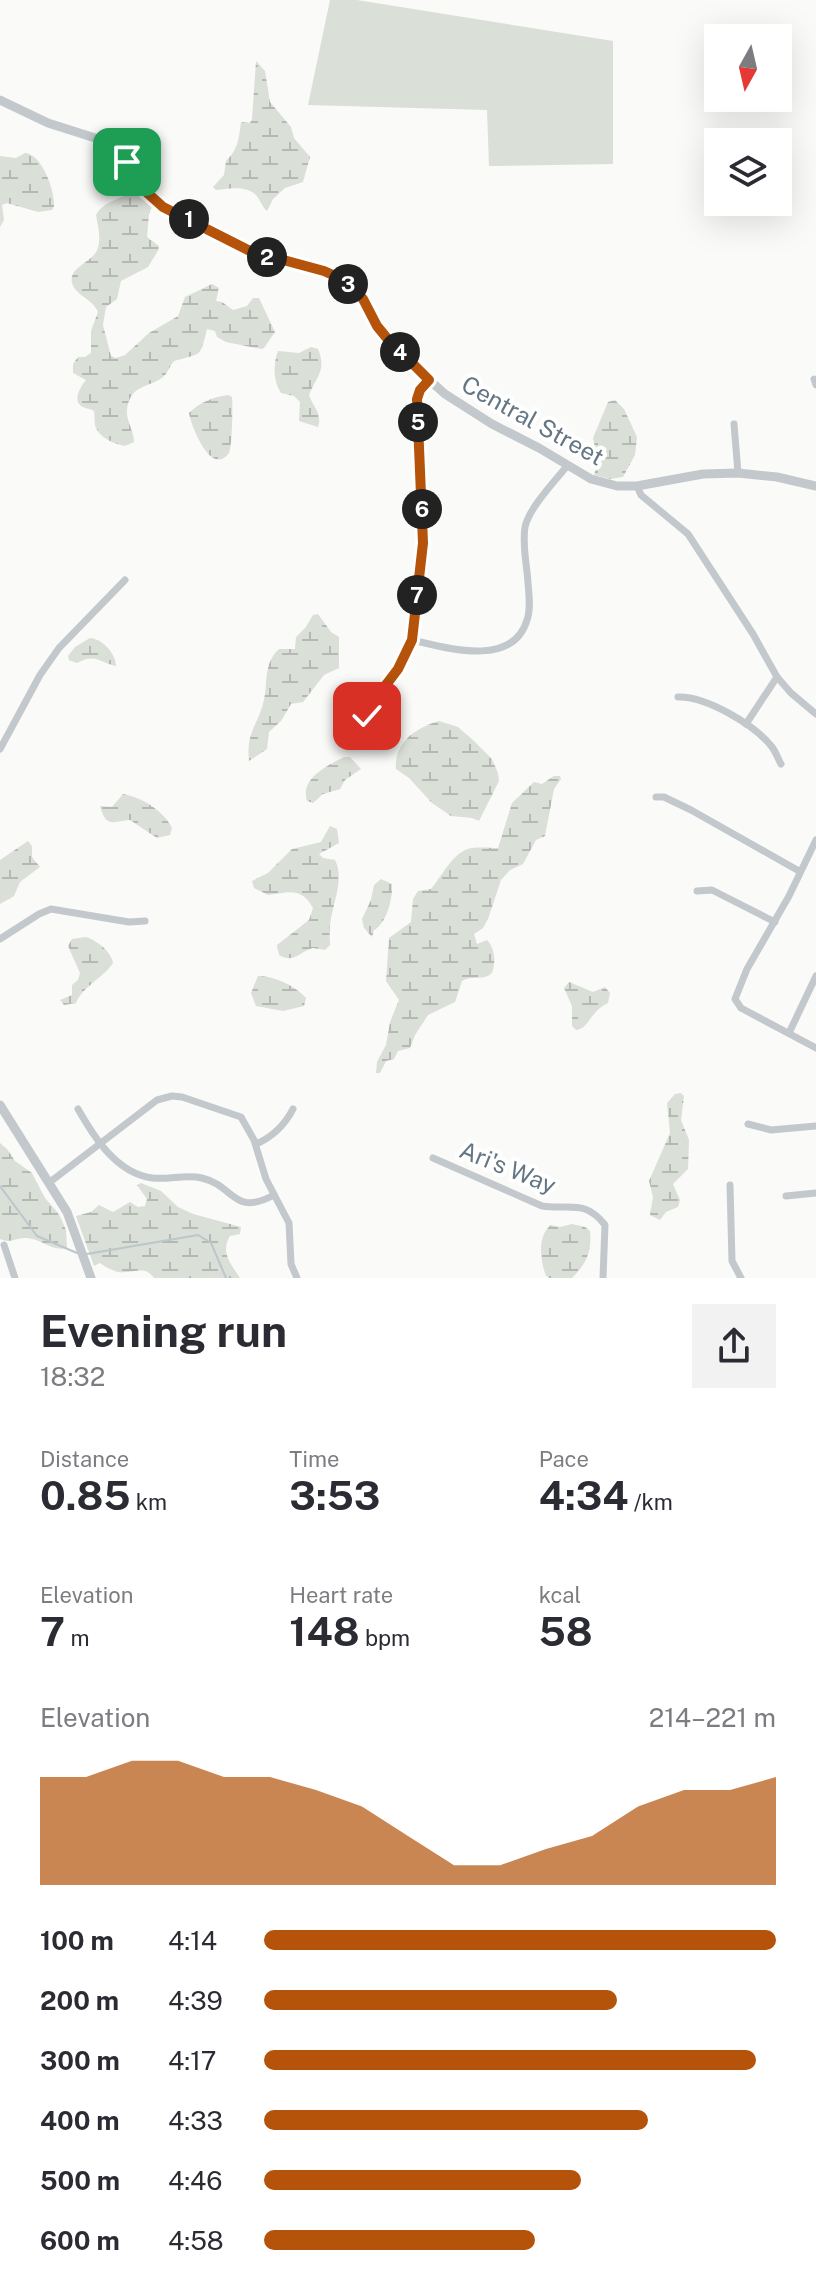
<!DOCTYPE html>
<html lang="en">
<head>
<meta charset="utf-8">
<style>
  body { margin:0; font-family:"Public Sans",sans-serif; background:#f2f2f3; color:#2b2b33; height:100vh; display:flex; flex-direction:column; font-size:30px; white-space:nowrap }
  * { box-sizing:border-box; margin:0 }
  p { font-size:26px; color:#7c7c81 }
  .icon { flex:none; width:44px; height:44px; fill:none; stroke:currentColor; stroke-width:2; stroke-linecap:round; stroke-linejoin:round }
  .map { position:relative; height:1278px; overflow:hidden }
  .drawer { display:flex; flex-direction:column; background:#fff; flex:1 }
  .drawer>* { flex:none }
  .needle { width:52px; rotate:188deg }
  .tools { position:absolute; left:704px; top:24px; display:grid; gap:16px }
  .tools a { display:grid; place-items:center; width:88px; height:88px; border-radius:0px; background:#fff; box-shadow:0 8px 32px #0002; font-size:40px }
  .pin { position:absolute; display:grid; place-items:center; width:68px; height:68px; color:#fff; margin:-34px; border-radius:16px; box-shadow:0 4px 12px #0006 }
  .km { position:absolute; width:40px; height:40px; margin:-20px; border-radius:50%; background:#222; color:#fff; font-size:22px; line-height:40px; text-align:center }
  .round { display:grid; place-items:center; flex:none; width:84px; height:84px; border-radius:0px; background:#f2f2f3 }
  .summary { display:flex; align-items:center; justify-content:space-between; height:136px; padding:0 40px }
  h1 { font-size:44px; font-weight:700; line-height:60px }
  .metrics { display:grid; grid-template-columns:repeat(3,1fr); gap:12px; height:136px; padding:8px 40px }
  .metrics div { display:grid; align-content:center }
  .metrics b { font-size:40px; font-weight:700 }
  .metrics small { font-size:22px; font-weight:400 }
  .metrics p { font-size:22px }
  .chart { height:224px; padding:16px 40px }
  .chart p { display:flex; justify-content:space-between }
  .chart svg { width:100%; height:144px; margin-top:8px; fill:#b45309; opacity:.7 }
  ul { padding:0 40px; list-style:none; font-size:26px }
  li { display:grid; grid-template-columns:128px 96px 1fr; align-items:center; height:60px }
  li i { height:20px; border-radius:10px; background:#b45309 }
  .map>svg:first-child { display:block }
  .wetland { fill:url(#wetland-marsh) }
  .park { fill:#dadfd7 }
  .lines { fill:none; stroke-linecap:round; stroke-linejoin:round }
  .stream { stroke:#bbc7cb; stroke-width:2 }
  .minor { stroke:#c3c8cc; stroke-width:7 }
  .tertiary { stroke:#c3c8cc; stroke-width:9 }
  .route-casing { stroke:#fff; stroke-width:16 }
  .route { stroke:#b45309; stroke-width:10 }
  .labels { text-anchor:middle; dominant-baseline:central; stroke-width:8; stroke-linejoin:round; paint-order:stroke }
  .street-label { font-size:24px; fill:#657683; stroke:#fff }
</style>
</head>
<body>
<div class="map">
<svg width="816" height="1278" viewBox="0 0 816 1278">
  <defs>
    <pattern id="wetland-marsh" width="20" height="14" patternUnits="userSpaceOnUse" patternTransform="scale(2)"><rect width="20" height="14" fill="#dadfd7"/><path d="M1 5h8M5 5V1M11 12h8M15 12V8" fill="none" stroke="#b4b9b4"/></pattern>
  </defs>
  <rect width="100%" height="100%" fill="#fafaf8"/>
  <g class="wetland">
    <path d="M256,61L265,71L270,102L291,127L294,138L310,157L303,182L285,188L273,199L267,211C262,207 261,201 256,195C245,185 228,189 216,190L213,187L224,175L226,161C238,150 239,138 241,122L250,123L252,119Z"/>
    <path d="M25,153C42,154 55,191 54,206L52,210L38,212L7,203L2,205L4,220L0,227V156L16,158Z"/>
    <path d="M133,192L152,207L149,214L147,237L159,246V249L148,267L121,281L117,299L106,307L103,325L111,356L116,358L125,355L149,333L178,316L185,297L212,284L219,288L216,301L222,302L233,310L247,306L253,298H259L275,332L264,348L261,349L226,342L217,337L215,331L207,329C200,358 202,353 174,361C170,365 168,373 163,377C149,388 130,384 127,410C126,421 134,431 134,442L125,446C114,444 98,437 95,425C94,420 95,415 94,411C91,409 87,409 83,407C71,401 81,386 86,380L73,373V364L78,357H85L91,353V331L98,312C93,299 76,296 72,283C68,267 94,262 98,248C101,237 98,226 96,215C104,201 120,199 133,192Z"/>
    <path d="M311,347L318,349C327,371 316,377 309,395C312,405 323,414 318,427L299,421L300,402L294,396L281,393C273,381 273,364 278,351L299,353Z"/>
    <path d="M228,395L232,397C233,405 232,449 229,453C211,478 191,425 189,413C200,402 213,397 228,395Z"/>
    <polygon points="615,400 624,409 637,437 635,455 623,477 610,479 594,475 598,462 593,438 608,402"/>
    <path d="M318,614L331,632L339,637V668L324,675L303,702L291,704L281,721L269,732L267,749L249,761C246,733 257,726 263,704C269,683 262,665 279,649H295L296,637L306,627L313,615Z"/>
    <path d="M90,638C103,639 116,654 116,666C99,662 95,653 77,663L69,660L68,656L75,647Z"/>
    <path d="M439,721L458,727L474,741L492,759L498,773L499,781L479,821L472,818L451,816L432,803L409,778L396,769C394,743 415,728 439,721Z"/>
    <path d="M344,757H350L361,769L345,780L340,789L323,794L313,803L307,801C300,778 327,766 344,757Z"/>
    <path d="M554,776H560L561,779L554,789L545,836L536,840L523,864L510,870L501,880L488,919L483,928L474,934L477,944L487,940C495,948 496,963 492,973C484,981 472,975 462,981L455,1002L428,1015L415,1035L410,1048L398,1051L394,1059L386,1061L380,1073H376L377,1062L386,1045L390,1022L399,1000L386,981L389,938L411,922L413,899L418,891L431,889C443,875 453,851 472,848C480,847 490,848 498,848L512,803L534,782L542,784Z"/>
    <path d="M123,794C141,797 164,811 172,828L170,835L157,838L130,820C114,821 106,829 100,806L112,807Z"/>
    <path d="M330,826L337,829L339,843L319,854L323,858L335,860C345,879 332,905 330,925C329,931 330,939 330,945L325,950L313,948C299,952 294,964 279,955L277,945L309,920L313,908C301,886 288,893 268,895L254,888L252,881L268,873L292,849L321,842Z"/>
    <polygon points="28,841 32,846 32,857 40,867 20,882 14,896 0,904 0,860"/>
    <path d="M381,879L392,884C393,896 388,916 380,925C371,935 376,924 372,937L364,928L362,919L371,900L374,885Z"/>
    <path d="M86,937C97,941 111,951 113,963C103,978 82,987 76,1003L64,1005L60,1000L72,995V985L78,980L80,973L68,946L72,939Z"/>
    <path d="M258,976C275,976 295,986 306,998L304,1006L283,1011L256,1006L251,993Z"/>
    <path d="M569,982L593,992L605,987L610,993L608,1003C590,1011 589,1029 576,1030L572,1026V1006L564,988Z"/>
    <polygon points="681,1093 684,1096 681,1120 689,1140 688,1169 673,1184 680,1200 678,1207 666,1212 660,1220 650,1215 653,1197 649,1181 670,1133 667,1103 675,1094"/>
    <path d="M0,1143L7,1149L15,1161L32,1173L45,1198L59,1214L66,1230L67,1248C52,1252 42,1239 27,1238C16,1237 11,1244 0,1239Z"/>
    <path d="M141,1183L161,1191L178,1207L193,1214L241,1227L240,1234L230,1236C220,1252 231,1264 240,1278H154C145,1264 132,1274 118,1272C111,1270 105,1267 100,1263L94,1266L76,1216L91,1212L99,1205L113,1212L130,1202L138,1207L145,1206L147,1199L137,1185Z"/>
    <path d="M572,1224L585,1227L590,1231C592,1252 586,1264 572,1278H549L546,1276C540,1260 537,1236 551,1225L560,1227Z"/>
  </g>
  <polygon class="park" points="330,0 357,0 613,41 613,164 489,166 487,110 308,105"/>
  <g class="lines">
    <g class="stream">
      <polyline points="0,1186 37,1236 77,1253"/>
      <polyline points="87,1254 198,1235 211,1243 226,1278"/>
    </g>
    <g class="minor">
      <polyline points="814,379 816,385"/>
      <polyline points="734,424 738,473"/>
      <polyline points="637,486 641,495 688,534 753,634 777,677 791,693 816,714"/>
      <path d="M412,640C447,648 513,668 527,620C531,609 529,595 528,583C527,565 522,545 525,527C529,508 555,481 567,466"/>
      <path d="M678,697C706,696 755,725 772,747C776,752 778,759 781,764"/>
      <polyline points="746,724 777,677"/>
      <polyline points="372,738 367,721 369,709 398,669 412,640 414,625 423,523 417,399 420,390 429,380"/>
      <polyline points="0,749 40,675 59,648 125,580"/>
      <polyline points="656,797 664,797 691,810 799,871"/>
      <polyline points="816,840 789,896 747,969 735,999 741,1008 816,1048"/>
      <polyline points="697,891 712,890 775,922"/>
      <polyline points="0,939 39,914 51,909 129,922 145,921"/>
      <polyline points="789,1033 816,976"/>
      <path d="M78,1109C94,1137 116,1173 152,1178C169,1180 186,1174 202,1178C235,1186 233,1217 274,1195"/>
      <polyline points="748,1124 771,1130 816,1126"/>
      <path d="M256,1144C271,1138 285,1125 293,1109"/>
      <path d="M433,1158L542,1206C570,1210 585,1199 605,1225L603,1278"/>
      <polyline points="50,1182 157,1100 172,1096 182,1097 241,1117 254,1140 266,1179 289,1223 291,1264 297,1278"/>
      <polyline points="730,1185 732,1261 741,1278"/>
      <polyline points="786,1196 816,1193"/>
      <polyline points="4,1245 15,1278"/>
    </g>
    <g class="tertiary">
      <polyline points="0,100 48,123 111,143 126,159 143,189 163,207 250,251 324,271 344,280 363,299 377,326 386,337 407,360 445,394 492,424 539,448 591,479 617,486 637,486 703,474 738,473 777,477 816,486"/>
      <polyline points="0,1105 67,1212 91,1278"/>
    </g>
  </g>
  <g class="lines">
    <g class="route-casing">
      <polyline id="route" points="127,162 143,189 163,207 250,251 324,271 344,280 363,299 377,326 386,337 429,380 420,390 417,399 423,543 412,640 398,669 373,702 367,716"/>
    </g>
    <use href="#route" class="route"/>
  </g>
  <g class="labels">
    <g class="street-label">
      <text transform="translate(533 420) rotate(29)">Central Street</text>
      <text transform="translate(508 1167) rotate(22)">Ari's Way</text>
    </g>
  </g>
</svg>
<div class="tools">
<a><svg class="needle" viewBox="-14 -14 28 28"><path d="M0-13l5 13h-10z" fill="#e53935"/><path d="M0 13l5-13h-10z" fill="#7c7c81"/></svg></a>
<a><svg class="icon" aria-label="layers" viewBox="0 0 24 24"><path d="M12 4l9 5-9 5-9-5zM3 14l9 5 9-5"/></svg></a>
</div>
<div class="pin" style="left:127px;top:162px;background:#1e9e55"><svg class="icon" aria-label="arrive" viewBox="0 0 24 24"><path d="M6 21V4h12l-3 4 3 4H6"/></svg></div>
<div class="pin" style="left:367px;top:716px;background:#d93025"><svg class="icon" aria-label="check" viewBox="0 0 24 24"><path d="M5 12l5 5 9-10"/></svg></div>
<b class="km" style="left:189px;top:219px">1</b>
<b class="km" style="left:267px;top:257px">2</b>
<b class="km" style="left:348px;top:284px">3</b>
<b class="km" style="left:400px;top:352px">4</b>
<b class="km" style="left:418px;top:422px">5</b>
<b class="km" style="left:422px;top:509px">6</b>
<b class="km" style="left:417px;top:595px">7</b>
</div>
<section class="drawer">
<div class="summary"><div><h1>Evening run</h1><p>18:32</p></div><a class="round"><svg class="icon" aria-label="share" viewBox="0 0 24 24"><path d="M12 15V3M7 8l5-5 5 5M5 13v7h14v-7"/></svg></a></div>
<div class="metrics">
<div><p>Distance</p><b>0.85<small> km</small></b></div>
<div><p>Time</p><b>3:53</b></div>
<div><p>Pace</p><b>4:34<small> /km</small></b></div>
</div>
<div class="metrics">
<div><p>Elevation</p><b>7<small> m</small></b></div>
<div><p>Heart rate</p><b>148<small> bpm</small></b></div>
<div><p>kcal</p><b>58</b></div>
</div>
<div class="chart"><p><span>Elevation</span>214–221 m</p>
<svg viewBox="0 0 160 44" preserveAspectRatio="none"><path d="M0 44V11L10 11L20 6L30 6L40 11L50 11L60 15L70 20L80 29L90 38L100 38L110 33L120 29L130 20L140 15L150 15L160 11V44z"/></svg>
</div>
<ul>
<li><b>100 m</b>4:14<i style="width:100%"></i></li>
<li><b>200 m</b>4:39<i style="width:69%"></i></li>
<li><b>300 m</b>4:17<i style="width:96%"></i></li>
<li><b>400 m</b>4:33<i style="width:75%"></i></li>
<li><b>500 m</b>4:46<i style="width:62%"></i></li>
<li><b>600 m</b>4:58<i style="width:53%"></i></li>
</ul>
</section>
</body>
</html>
